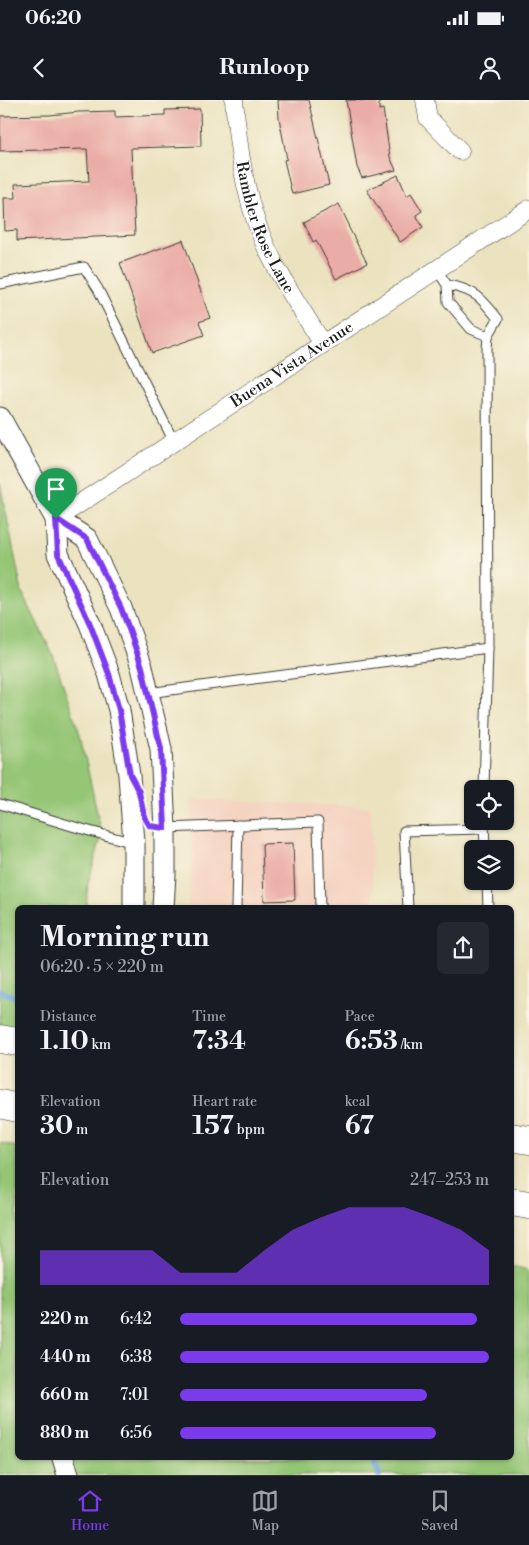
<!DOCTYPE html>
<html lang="en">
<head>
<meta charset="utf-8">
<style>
  body { margin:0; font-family:"Libre Bodoni",serif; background:#242831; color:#f1f3f6; height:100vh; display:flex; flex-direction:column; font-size:19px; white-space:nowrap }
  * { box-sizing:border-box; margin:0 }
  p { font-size:16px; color:#9ea1a6 }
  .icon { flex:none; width:28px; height:28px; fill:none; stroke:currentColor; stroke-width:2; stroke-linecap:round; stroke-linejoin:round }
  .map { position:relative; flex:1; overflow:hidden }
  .side { position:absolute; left:15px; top:805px; width:499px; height:555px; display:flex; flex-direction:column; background:#171b24; border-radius:8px; box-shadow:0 1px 4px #0004 }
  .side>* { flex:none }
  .buttons { position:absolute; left:464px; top:680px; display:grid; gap:10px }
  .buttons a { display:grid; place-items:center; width:50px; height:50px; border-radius:8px; background:#171b24; box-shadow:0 1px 4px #0004; font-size:25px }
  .pin { position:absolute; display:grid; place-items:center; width:42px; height:42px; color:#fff; margin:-51px -21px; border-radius:50% 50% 50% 0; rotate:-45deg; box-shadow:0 0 5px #0007 }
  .pin .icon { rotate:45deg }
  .round { display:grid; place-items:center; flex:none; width:52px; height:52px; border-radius:8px; background:#242831 }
  .overview { display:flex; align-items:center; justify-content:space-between; height:85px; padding:0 25px }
  h1 { font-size:28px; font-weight:700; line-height:38px }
  .figures { display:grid; grid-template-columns:repeat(3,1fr); gap:8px; height:85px; padding:5px 25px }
  .figures div { display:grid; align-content:center }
  .figures b { font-size:25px; font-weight:700 }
  .figures small { font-size:14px; font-weight:400 }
  .figures p { font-size:14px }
  .chart { height:140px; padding:10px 25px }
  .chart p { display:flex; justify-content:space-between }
  .chart svg { width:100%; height:90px; margin-top:5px; fill:#7c3aed; opacity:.7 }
  ul { padding:0 25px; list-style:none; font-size:16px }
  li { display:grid; grid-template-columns:80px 60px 1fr; align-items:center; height:38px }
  li i { height:12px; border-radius:6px; background:#7c3aed }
  .status { display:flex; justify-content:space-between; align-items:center; height:35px; padding:0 25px; background:#171b24; direction:ltr }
  .status svg { height:14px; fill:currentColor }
  header { display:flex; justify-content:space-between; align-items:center; height:65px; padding:0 25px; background:#171b24; font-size:22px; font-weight:700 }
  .tabs { display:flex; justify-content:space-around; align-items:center; height:70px; border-top:1px solid #363941; background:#171b24; font-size:14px; color:#9ea1a6 }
  .tabs a { display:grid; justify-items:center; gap:2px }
  .tabs .current { color:#7c3aed }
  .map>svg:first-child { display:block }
  .built { fill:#f5d3c1 }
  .green { fill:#95c676; stroke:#587149 }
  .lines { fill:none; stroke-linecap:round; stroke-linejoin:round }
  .stream { stroke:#6da2da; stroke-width:6 }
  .building { fill:#eaaca6 }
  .service-casing { stroke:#3b3a35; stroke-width:11 }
  .minor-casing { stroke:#3b3a35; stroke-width:19 }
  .tertiary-casing { stroke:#3b3a35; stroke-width:23 }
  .trunk-casing { stroke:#3b3a35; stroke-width:29 }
  .service { stroke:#fff; stroke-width:9 }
  .minor { stroke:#fff; stroke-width:18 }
  .tertiary { stroke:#fff; stroke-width:21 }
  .trunk { stroke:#fff; stroke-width:28 }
  .route-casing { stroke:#fff; stroke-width:10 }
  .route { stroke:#7c3aed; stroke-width:6 }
  .labels { text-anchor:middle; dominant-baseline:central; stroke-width:5; stroke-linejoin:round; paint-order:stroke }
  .street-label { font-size:16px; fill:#1c1c1c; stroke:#fcf5e5 }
</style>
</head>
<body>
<div class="status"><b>06:20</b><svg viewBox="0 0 49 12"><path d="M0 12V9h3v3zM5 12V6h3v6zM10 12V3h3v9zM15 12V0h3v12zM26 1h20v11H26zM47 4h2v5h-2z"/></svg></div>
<header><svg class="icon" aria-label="back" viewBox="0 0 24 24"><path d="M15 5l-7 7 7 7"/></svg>Runloop<svg class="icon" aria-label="person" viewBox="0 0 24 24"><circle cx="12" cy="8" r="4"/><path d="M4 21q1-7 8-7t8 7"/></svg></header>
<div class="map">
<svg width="529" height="1375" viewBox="0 0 529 1375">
  <rect width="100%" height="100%" fill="#fcf5e5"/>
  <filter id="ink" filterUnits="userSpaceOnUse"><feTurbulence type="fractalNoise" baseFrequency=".02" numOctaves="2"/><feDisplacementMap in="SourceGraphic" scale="10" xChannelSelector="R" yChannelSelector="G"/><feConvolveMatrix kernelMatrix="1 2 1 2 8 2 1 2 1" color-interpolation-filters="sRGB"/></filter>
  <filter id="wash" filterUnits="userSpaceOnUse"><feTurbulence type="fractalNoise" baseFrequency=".0096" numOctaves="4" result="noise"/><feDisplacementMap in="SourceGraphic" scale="20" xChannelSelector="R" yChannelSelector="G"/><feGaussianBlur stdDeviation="1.12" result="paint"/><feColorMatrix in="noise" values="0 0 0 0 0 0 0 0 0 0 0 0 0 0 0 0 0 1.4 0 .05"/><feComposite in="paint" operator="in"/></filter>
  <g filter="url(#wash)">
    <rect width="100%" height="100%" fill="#ebe3c0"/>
    <polygon class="built" points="191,699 371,707 373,807 188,808 193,760"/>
    <g class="green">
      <polygon points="0,383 22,492 53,555 80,634 102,735 88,783 86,807 18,808 17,934 0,954"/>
      <polygon points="0,1043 17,1047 18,1358 511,1358 511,1166 529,1170 529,1375 0,1375"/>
    </g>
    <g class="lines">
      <g class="stream">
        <polyline points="0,891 18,898"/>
        <polyline points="373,1358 379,1375"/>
      </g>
    </g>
    <g id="blocks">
      <g class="building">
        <polygon points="278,0 309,0 329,85 292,94 284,60 287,59 279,18"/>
        <polygon points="346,0 379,0 379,10 383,9 390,57 396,70 362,78 357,67"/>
        <polygon points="200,9 201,46 131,48 135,135 17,141 17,130 5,131 4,98 16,98 15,84 89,81 87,49 0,51 0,16 50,15 79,12 115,11 115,17 165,15 165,10"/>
        <polygon points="398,75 407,96 411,93 422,111 416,115 423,127 400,142 367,90"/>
        <polygon points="339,104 349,125 348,126 367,163 336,179 316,140 313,142 304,122"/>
        <polygon points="183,140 210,218 199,222 204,235 152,253 120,163"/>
        <polygon points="293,743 295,800 264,801 262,744"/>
      </g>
    </g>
  </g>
  <g filter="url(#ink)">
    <use href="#blocks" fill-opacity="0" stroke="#3b3a35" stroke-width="1"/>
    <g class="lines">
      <g class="service-casing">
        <g id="service">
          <polyline points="437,170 447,185 448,202 471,229 488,236"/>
          <polyline points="0,184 84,167 98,189 174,342"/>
          <path d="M447,185C475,190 481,197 498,219L488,236L487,250L488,548"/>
          <polyline points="148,593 488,548 484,689"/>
          <polyline points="0,704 75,727 134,743"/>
          <polyline points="484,721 485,749"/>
          <polyline points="165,728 318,722 320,808"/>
          <polyline points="487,781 488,808"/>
          <polyline points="236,808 238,725"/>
          <polyline points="408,808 404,731 483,729"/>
        </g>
      </g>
      <g class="minor-casing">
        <g id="minor">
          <path id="s1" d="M234,0C238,45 244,93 261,135C277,174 301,209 323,244"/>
          <polyline points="425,0 428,18 460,51"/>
          <path id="s2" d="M56,419L529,109"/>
        </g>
      </g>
      <g class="tertiary-casing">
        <g id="tertiary">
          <polyline points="0,318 56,419 58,454 90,524 109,574 119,610 129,675 134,743 134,808"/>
          <polyline points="56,419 87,439 121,508 142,567 161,649 165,728 165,774 163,808"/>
          <polyline points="63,1358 68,1375"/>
        </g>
      </g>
      <g class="trunk-casing">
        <g id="trunk">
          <polyline points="0,939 18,942"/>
          <polyline points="0,1004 18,1008"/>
          <polyline points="511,1037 529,1040"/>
          <polyline points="511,1102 529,1105"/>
        </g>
      </g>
      <use href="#service" class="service"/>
      <use href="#minor" class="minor"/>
      <use href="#tertiary" class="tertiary"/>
      <use href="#trunk" class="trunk"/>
    </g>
  </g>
  <g class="lines" filter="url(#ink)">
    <g class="route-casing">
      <polygon id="route" points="56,419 87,439 121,508 130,532 142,567 161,649 165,728 150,726 144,716 139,692 130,675 119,610 109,574 90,524 58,454"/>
    </g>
    <use href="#route" class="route"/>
  </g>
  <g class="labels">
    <g class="street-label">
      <text stroke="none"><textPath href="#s1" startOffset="132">Rambler Rose Lane</textPath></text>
      <text stroke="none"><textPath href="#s2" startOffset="282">Buena Vista Avenue</textPath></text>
    </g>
  </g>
</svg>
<div class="buttons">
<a><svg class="icon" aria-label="locate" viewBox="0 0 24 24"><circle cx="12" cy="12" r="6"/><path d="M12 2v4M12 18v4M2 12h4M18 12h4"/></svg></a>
<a><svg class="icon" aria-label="layers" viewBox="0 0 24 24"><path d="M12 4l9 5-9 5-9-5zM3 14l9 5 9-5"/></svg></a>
</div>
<div class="pin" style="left:56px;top:419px;background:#1e9e55"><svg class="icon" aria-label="arrive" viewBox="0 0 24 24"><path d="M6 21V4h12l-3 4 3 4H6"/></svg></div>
<section class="side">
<div class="overview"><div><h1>Morning run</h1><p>06:20 · 5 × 220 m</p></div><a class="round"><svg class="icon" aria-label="share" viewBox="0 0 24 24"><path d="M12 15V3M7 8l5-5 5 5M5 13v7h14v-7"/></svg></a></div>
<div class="figures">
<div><p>Distance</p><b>1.10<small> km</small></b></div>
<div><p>Time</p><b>7:34</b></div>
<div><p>Pace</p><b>6:53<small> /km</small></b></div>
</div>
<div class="figures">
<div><p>Elevation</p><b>30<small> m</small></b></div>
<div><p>Heart rate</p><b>157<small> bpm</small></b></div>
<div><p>kcal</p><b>67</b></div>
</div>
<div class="chart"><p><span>Elevation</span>247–253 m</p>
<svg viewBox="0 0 160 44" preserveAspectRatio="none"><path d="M0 44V27L10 27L20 27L30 27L40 27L50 38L60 38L70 38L80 27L90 17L100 11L110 6L120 6L130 6L140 11L150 17L160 27V44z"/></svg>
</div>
<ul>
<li><b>220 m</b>6:42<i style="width:96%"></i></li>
<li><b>440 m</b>6:38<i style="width:100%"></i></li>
<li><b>660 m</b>7:01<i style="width:80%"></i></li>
<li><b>880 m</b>6:56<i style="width:83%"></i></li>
</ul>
</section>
</div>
<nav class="tabs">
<a class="current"><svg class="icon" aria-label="home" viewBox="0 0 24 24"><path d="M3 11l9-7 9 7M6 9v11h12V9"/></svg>Home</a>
<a><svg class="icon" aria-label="map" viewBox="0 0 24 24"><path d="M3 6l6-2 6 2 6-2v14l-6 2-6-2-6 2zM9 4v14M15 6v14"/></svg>Map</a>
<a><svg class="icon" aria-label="saved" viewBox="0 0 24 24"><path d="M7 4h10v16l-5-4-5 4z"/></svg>Saved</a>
</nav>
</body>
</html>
